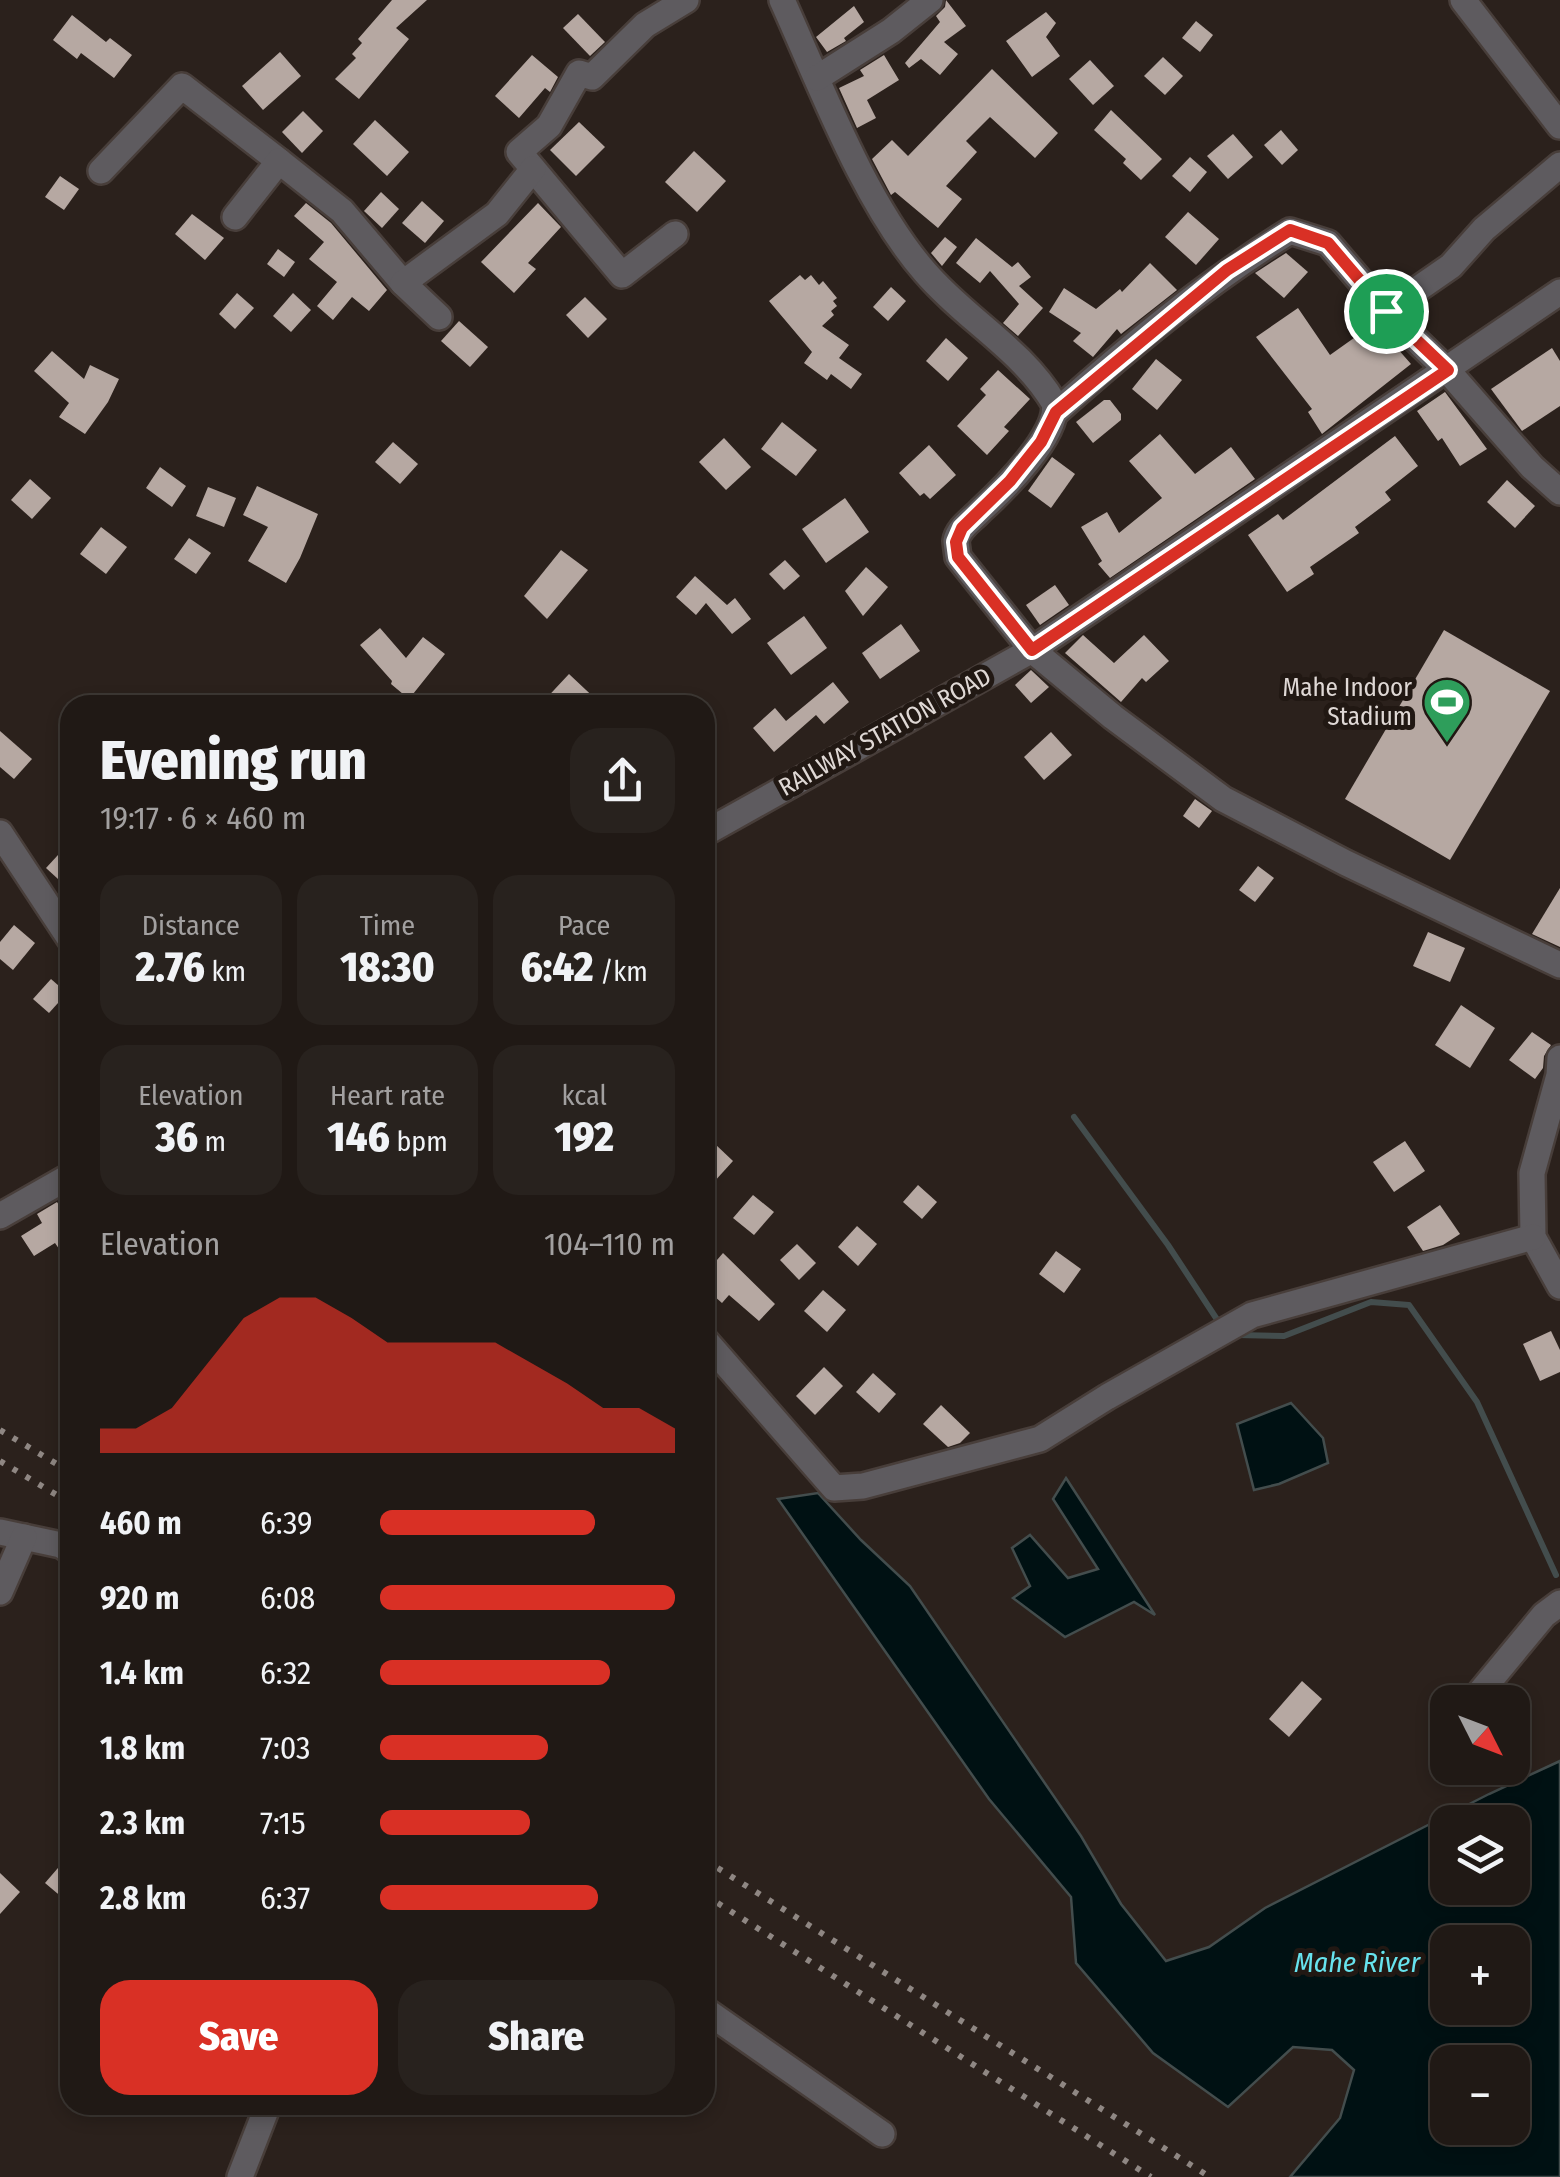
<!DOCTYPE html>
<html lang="en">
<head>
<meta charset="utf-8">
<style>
  body { margin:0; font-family:"Fira Sans Condensed",sans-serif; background:#28221e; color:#f1f3f6; height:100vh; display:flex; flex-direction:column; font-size:38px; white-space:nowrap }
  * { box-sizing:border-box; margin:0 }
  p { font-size:32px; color:#a2a0a0 }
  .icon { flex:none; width:55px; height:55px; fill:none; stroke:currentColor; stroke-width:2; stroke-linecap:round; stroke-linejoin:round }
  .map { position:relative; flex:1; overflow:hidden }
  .panel { position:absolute; left:60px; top:695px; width:655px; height:1420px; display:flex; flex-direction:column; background:#201915; border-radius:30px; box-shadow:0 5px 15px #0003,0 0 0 2px #3d3834 }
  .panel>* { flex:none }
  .needle { width:65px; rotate:132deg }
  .buttons { position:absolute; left:1430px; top:1685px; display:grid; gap:20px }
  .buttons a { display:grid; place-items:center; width:100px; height:100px; border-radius:20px; background:#201915; box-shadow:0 5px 15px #0003,0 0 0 2px #3d3834; font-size:50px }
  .pin { position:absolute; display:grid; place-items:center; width:85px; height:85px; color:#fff; margin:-42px; border:5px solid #fff; border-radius:50%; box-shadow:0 2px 10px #0007 }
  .round { display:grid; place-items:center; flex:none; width:105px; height:105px; border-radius:30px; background:#28221e }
  .overview { display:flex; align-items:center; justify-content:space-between; height:170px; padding:0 40px }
  h1 { font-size:55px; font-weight:800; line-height:75px }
  .metrics { display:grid; grid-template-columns:repeat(3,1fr); gap:15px; height:170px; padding:10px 40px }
  .metrics div { display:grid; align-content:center; border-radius:25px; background:#28221e; text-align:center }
  .metrics b { font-size:42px; font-weight:800 }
  .metrics small { font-size:28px; font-weight:400 }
  .metrics p { font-size:28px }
  .chart { height:280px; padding:20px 40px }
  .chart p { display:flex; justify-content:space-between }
  .chart svg { width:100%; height:180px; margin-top:10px; fill:#d93025; opacity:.7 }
  .cta { display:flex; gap:20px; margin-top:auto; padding:20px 40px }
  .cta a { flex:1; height:115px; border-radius:30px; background:#d93025; color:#fff; font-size:40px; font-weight:800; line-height:115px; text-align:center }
  .cta a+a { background:#28221e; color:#f1f3f6 }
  ul { padding:0 40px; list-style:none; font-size:32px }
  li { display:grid; grid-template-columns:160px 120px 1fr; align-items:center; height:75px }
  li i { height:25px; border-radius:12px; background:#d93025 }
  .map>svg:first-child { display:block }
  .water { fill:#001113; stroke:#434d4d; stroke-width:2.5; fill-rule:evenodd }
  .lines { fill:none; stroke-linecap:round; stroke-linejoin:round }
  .stream { stroke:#434d4d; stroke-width:6 }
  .building { fill:#b6a8a2 }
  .minor-casing { stroke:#483e3a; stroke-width:30 }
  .minor { stroke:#5e5b5f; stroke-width:25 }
  .rail { stroke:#8f8783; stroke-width:6; stroke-dasharray:5 10; stroke-linecap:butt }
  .route-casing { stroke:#fff; stroke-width:20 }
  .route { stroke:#d93025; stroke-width:12 }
  .labels { text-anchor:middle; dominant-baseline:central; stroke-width:10; stroke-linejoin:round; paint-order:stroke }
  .poi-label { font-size:25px; fill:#dfd8d5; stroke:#211813; text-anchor:end }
  .street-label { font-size:25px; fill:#dfd8d5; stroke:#211813 }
  .water-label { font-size:28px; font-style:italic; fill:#67e3ee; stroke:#211813 }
</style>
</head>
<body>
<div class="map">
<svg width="1560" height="2177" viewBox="0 0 1560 2177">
  <rect width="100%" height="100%" fill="#2b211c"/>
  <g class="water">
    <polygon points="1291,1403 1323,1438 1328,1463 1279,1484 1254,1490 1237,1424"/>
    <polygon points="1066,1478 1155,1615 1134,1602 1065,1637 1013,1598 1030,1586 1012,1548 1030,1535 1068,1578 1098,1569 1053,1499"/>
    <path d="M818,1493L861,1540L910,1586L1081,1836L1121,1904L1166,1961L1209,1947L1265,1908L1489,1794L1560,1761V2177H1290L1340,2118L1354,2070L1332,2050L1293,2047L1228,2107L1153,2053L1076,1963L1071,1897L989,1799L778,1499ZM1512,1822V1888H1448V1822ZM1448,1942H1512V2008H1448ZM1448,2062H1512V2128H1448Z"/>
  </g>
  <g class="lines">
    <g class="stream">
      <polyline points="1074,1117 1168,1245 1220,1324"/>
      <polyline points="1237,1335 1284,1336 1371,1302 1409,1305 1477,1402 1556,1575"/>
    </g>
  </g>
  <g class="building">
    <polygon points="392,0 427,0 396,28 409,39 359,99 335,79 356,58 352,54 362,43 358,39"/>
    <polygon points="946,0 966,26 944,42 958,54 940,75 921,59 909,68 905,63 940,22 936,16 945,7"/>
    <polygon points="854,6 864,22 844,38 846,41 827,52 816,37"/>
    <polygon points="1046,12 1056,23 1046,37 1060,56 1032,77 1006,41"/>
    <polygon points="578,14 605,42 590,56 563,28"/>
    <polygon points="72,15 106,42 110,38 132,55 114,78 81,53 77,59 53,40"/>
    <polygon points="1196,21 1213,35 1200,52 1182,38"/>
    <polygon points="280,52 301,76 263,110 242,86"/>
    <polygon points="532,55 558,77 550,92 545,88 519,118 495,96"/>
    <polygon points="884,55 899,80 867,100 876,118 857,128 839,88 864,76 860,70"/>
    <polygon points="1163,57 1183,76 1165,95 1144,76"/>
    <polygon points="1090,60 1114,86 1093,105 1069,79"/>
    <polygon points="992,69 1058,133 1035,158 990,117 966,141 977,152 946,186 962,199 938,228 895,192 891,195 872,159 892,140 908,156"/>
    <polygon points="1111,110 1162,159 1141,180 1123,163 1126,159 1094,130"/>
    <polygon points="303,111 323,131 302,153 282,132"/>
    <polygon points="375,120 409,152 387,176 353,144"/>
    <polygon points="579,122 605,147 576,176 550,150"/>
    <polygon points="1281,130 1298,150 1282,165 1264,145"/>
    <polygon points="1233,134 1253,157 1228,179 1207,156"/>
    <polygon points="694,151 726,181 697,212 665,182"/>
    <polygon points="1190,157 1207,172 1190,192 1172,176"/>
    <polygon points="60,176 79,189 64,210 45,197"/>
    <polygon points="381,192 399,209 382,228 364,211"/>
    <polygon points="422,201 444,221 425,243 402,223"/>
    <polygon points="306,203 331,223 387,290 369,311 352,297 333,320 317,306 337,282 309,259 324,242 294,216"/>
    <polygon points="538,203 561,227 528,263 536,269 514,293 481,262"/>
    <polygon points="1188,212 1219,239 1196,265 1165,237"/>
    <polygon points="192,214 224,238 205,260 175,234"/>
    <polygon points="945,237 957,247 942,266 931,253"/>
    <polygon points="976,238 1012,267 1018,262 1031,277 1019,286 1043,308 1018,336 1003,323 1019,304 990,271 980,283 956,263"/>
    <polygon points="278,249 295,262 284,277 267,264"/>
    <polygon points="1286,253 1308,272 1284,298 1255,273"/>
    <polygon points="1150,263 1177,290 1121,334 1117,329 1093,357 1073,341 1081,333 1049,312 1064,288 1096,309 1120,289 1122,292"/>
    <polygon points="800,275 805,280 811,275 819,285 823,281 837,298 833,301 837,306 831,311 834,315 822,326 849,345 839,358 862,374 851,389 831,374 827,380 804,363 812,352 769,301"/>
    <polygon points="891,287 906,301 888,321 873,307"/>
    <polygon points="237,293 254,308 235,329 219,314"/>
    <polygon points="293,293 311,310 291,332 273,316"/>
    <polygon points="585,297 607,319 588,338 566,315"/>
    <polygon points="1298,308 1330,355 1375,323 1411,364 1322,434 1308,412 1312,409 1256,337"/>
    <polygon points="459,321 488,347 470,367 441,341"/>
    <polygon points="946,338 968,358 948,381 926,361"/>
    <polygon points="1552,348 1560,361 1560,406 1522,431 1491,389"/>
    <polygon points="52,351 84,379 90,365 119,379 108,402 85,434 59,417 69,403 34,371"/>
    <polygon points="1156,359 1182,380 1157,410 1132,389"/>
    <polygon points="998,370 1030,399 1004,427 1009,431 987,455 957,426 986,395 980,389"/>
    <polygon points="1445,392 1487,449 1460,466 1442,438 1438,441 1417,411"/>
    <polygon points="1104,400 1110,400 1121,414 1121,420 1093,443 1076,422"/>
    <polygon points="782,422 817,450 796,476 761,449"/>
    <polygon points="1160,434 1195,474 1231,447 1255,479 1110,578 1098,564 1102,561 1081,527 1107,512 1119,533 1162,498 1129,461"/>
    <polygon points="1395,436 1418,466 1385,492 1391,500 1355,527 1359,533 1310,567 1314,574 1287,592 1248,535 1278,514 1283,520"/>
    <polygon points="724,438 751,467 726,490 699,462"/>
    <polygon points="393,442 418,464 400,484 375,462"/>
    <polygon points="929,445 956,475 930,499 924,493 920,496 899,473"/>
    <polygon points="1052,457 1075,474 1051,508 1028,491"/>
    <polygon points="160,467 186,486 172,507 146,488"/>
    <polygon points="30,479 51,498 32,519 11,500"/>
    <polygon points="1507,480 1535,506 1515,528 1487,502"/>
    <polygon points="257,486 318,514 300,558 286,583 248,561 268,527 243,515"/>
    <polygon points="208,487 236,498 224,527 196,516"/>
    <polygon points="845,498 869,532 826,563 802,529"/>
    <polygon points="101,527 127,547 106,574 80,554"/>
    <polygon points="189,538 211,553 196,574 174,559"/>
    <polygon points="561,550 588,570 547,619 524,596"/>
    <polygon points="785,560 800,576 784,590 769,574"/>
    <polygon points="866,567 888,587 863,616 845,591"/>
    <polygon points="695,576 727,605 735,598 751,619 732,634 706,603 696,615 676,597"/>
    <polygon points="1055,585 1069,605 1040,625 1026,605"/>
    <polygon points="804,616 827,648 791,675 767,643"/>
    <polygon points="901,624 920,651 880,679 862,653"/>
    <polygon points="380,628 406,658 423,637 445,654 409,699 391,684 392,681 360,645"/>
    <polygon points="1444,630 1550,691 1450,860 1345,799"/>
    <polygon points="1083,635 1114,663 1144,635 1169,661 1146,682 1142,678 1121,702 1065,653"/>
    <polygon points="1031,670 1049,687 1031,703 1015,685"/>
    <polygon points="569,674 602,705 540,705"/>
    <polygon points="833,682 849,702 824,724 816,715 774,752 753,728 775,708 786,721"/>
    <polygon points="0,731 32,759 14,779 0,767"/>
    <polygon points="1051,732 1072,755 1044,780 1024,757"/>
    <polygon points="1195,799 1212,811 1199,828 1183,816"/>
    <polygon points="70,842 70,890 46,868"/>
    <polygon points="1258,866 1274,878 1255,902 1239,890"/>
    <polygon points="1560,888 1560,947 1532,934"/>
    <polygon points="14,925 35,943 13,970 0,959 0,942"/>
    <polygon points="1428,932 1465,948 1450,982 1413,966"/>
    <polygon points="51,979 67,993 49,1013 33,999"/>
    <polygon points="1461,1005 1495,1028 1470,1068 1435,1045"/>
    <polygon points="1532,1032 1551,1045 1544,1056 1543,1068 1535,1079 1509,1060"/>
    <polygon points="1405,1141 1425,1171 1394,1192 1373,1162"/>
    <polygon points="715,1144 733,1161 713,1183 705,1175 705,1154"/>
    <polygon points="918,1185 937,1202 922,1219 903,1202"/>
    <polygon points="753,1195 774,1212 754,1235 733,1218"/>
    <polygon points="57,1202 70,1222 70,1265 55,1243 34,1256 21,1236 42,1223 37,1214"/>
    <polygon points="1440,1205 1460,1234 1443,1245 1423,1251 1407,1227"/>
    <polygon points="857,1226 877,1244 858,1266 838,1247"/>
    <polygon points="797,1244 816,1263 799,1280 780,1260"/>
    <polygon points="1056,1251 1081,1269 1064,1293 1039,1274"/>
    <polygon points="723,1253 775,1304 759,1321 729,1295 722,1303 705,1288 705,1274"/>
    <polygon points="823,1290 846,1310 827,1332 804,1311"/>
    <polygon points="1551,1331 1560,1350 1560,1372 1540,1381 1523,1344"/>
    <polygon points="824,1367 843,1386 815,1415 796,1396"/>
    <polygon points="873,1373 896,1394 879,1413 856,1392"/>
    <polygon points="941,1405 970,1433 960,1443 948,1447 923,1424"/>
    <polygon points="1302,1681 1322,1699 1289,1737 1269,1719"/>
    <polygon points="70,1854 70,1904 45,1883"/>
    <polygon points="0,1873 20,1892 0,1914"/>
  </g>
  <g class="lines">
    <g class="minor-casing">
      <g id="minor">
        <path d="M782,0C821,86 864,202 925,272C965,319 1022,349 1054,403C1061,433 1002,491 980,511C972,520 958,528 956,541C956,543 958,556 958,557L1032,650L1113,717L1223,799L1346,863L1560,965"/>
        <polyline points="1463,0 1560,126"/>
        <polyline points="817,78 891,31 930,0"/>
        <polyline points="101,171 182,86 279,161"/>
        <polyline points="235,217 279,161 342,211 403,283"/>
        <polyline points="675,234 622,275 519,152 549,126 579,73 592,77 645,25 686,0"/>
        <polyline points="1386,311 1451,266 1484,229 1560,165"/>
        <polyline points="439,317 403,283 497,214 533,169"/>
        <path d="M1056,412C1130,346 1206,283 1290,231L1328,243L1386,311L1447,370L1532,467L1560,492"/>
        <polyline points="0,833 70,939"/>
        <polyline points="705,833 1032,650 1560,292"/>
        <polyline points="1560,1058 1559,1075 1532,1173 1533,1237 1560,1286"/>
        <polyline points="0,1216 70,1176"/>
        <polyline points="705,1340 834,1488 863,1486 1040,1439 1107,1397 1252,1315 1533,1237"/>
        <polyline points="0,1532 61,1545 70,1551"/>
        <polyline points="0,1592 24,1537"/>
        <polyline points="1473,1701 1544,1615 1560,1603"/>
        <polyline points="705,2010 882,2134"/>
        <polyline points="240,2177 268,2105"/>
      </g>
    </g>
    <use href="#minor" class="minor"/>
    <g class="rail">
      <polyline points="0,1430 70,1472"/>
      <polyline points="0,1461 70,1503"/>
      <polyline points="705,1860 1210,2177"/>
      <polyline points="705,1895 1151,2177"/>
    </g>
  </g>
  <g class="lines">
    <g class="route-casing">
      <polygon id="route" points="1290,230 1328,243 1386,311 1448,370 1032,650 958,557 956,542 962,528 1010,481 1041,442 1056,412 1227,270"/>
    </g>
    <use href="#route" class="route"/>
  </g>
  <defs>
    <g id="stadium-pin" transform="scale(2.5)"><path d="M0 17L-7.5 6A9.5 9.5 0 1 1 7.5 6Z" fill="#2e9e5b" stroke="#211813"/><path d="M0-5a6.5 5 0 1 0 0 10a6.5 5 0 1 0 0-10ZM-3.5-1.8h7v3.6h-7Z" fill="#fff"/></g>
  </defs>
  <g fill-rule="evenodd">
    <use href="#stadium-pin" x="1447" y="702"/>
  </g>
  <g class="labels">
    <g class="poi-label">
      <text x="1412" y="688">Mahe Indoor<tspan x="1412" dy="29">Stadium</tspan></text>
    </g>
    <g class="street-label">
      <text transform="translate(885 732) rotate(-29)">RAILWAY STATION ROAD</text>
    </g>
    <g class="water-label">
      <text x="1357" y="1962">Mahe River</text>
    </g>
  </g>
</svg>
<div class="buttons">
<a><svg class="needle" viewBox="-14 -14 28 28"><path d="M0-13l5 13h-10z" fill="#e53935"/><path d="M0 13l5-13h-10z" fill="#a2a0a0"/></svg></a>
<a><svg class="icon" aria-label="layers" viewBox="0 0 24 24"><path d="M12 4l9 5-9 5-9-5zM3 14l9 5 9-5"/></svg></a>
<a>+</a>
<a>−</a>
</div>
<div class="pin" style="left:1386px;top:311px;background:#1e9e55"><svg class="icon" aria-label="arrive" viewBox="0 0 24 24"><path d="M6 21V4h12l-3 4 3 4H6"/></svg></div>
<section class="panel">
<div class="overview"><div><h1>Evening run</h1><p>19:17 · 6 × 460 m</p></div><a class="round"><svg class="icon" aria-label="share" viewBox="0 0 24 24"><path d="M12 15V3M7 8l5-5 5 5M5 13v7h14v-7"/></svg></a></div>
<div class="metrics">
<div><p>Distance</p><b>2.76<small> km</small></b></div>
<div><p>Time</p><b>18:30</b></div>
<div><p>Pace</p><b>6:42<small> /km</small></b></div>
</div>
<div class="metrics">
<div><p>Elevation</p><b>36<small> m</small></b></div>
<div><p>Heart rate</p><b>146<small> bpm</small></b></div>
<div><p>kcal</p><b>192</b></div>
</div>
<div class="chart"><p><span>Elevation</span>104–110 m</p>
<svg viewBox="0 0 160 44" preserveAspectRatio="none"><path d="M0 44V38L10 38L20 33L30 22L40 11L50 6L60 6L70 11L80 17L90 17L100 17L110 17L120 22L130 27L140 33L150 33L160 38V44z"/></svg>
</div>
<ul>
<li><b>460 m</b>6:39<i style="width:73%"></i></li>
<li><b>920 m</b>6:08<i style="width:100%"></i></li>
<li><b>1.4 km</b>6:32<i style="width:78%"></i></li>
<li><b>1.8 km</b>7:03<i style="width:57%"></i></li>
<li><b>2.3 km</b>7:15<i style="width:51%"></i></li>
<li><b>2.8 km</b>6:37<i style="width:74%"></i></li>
</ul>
<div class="cta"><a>Save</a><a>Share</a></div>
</section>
</div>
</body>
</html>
